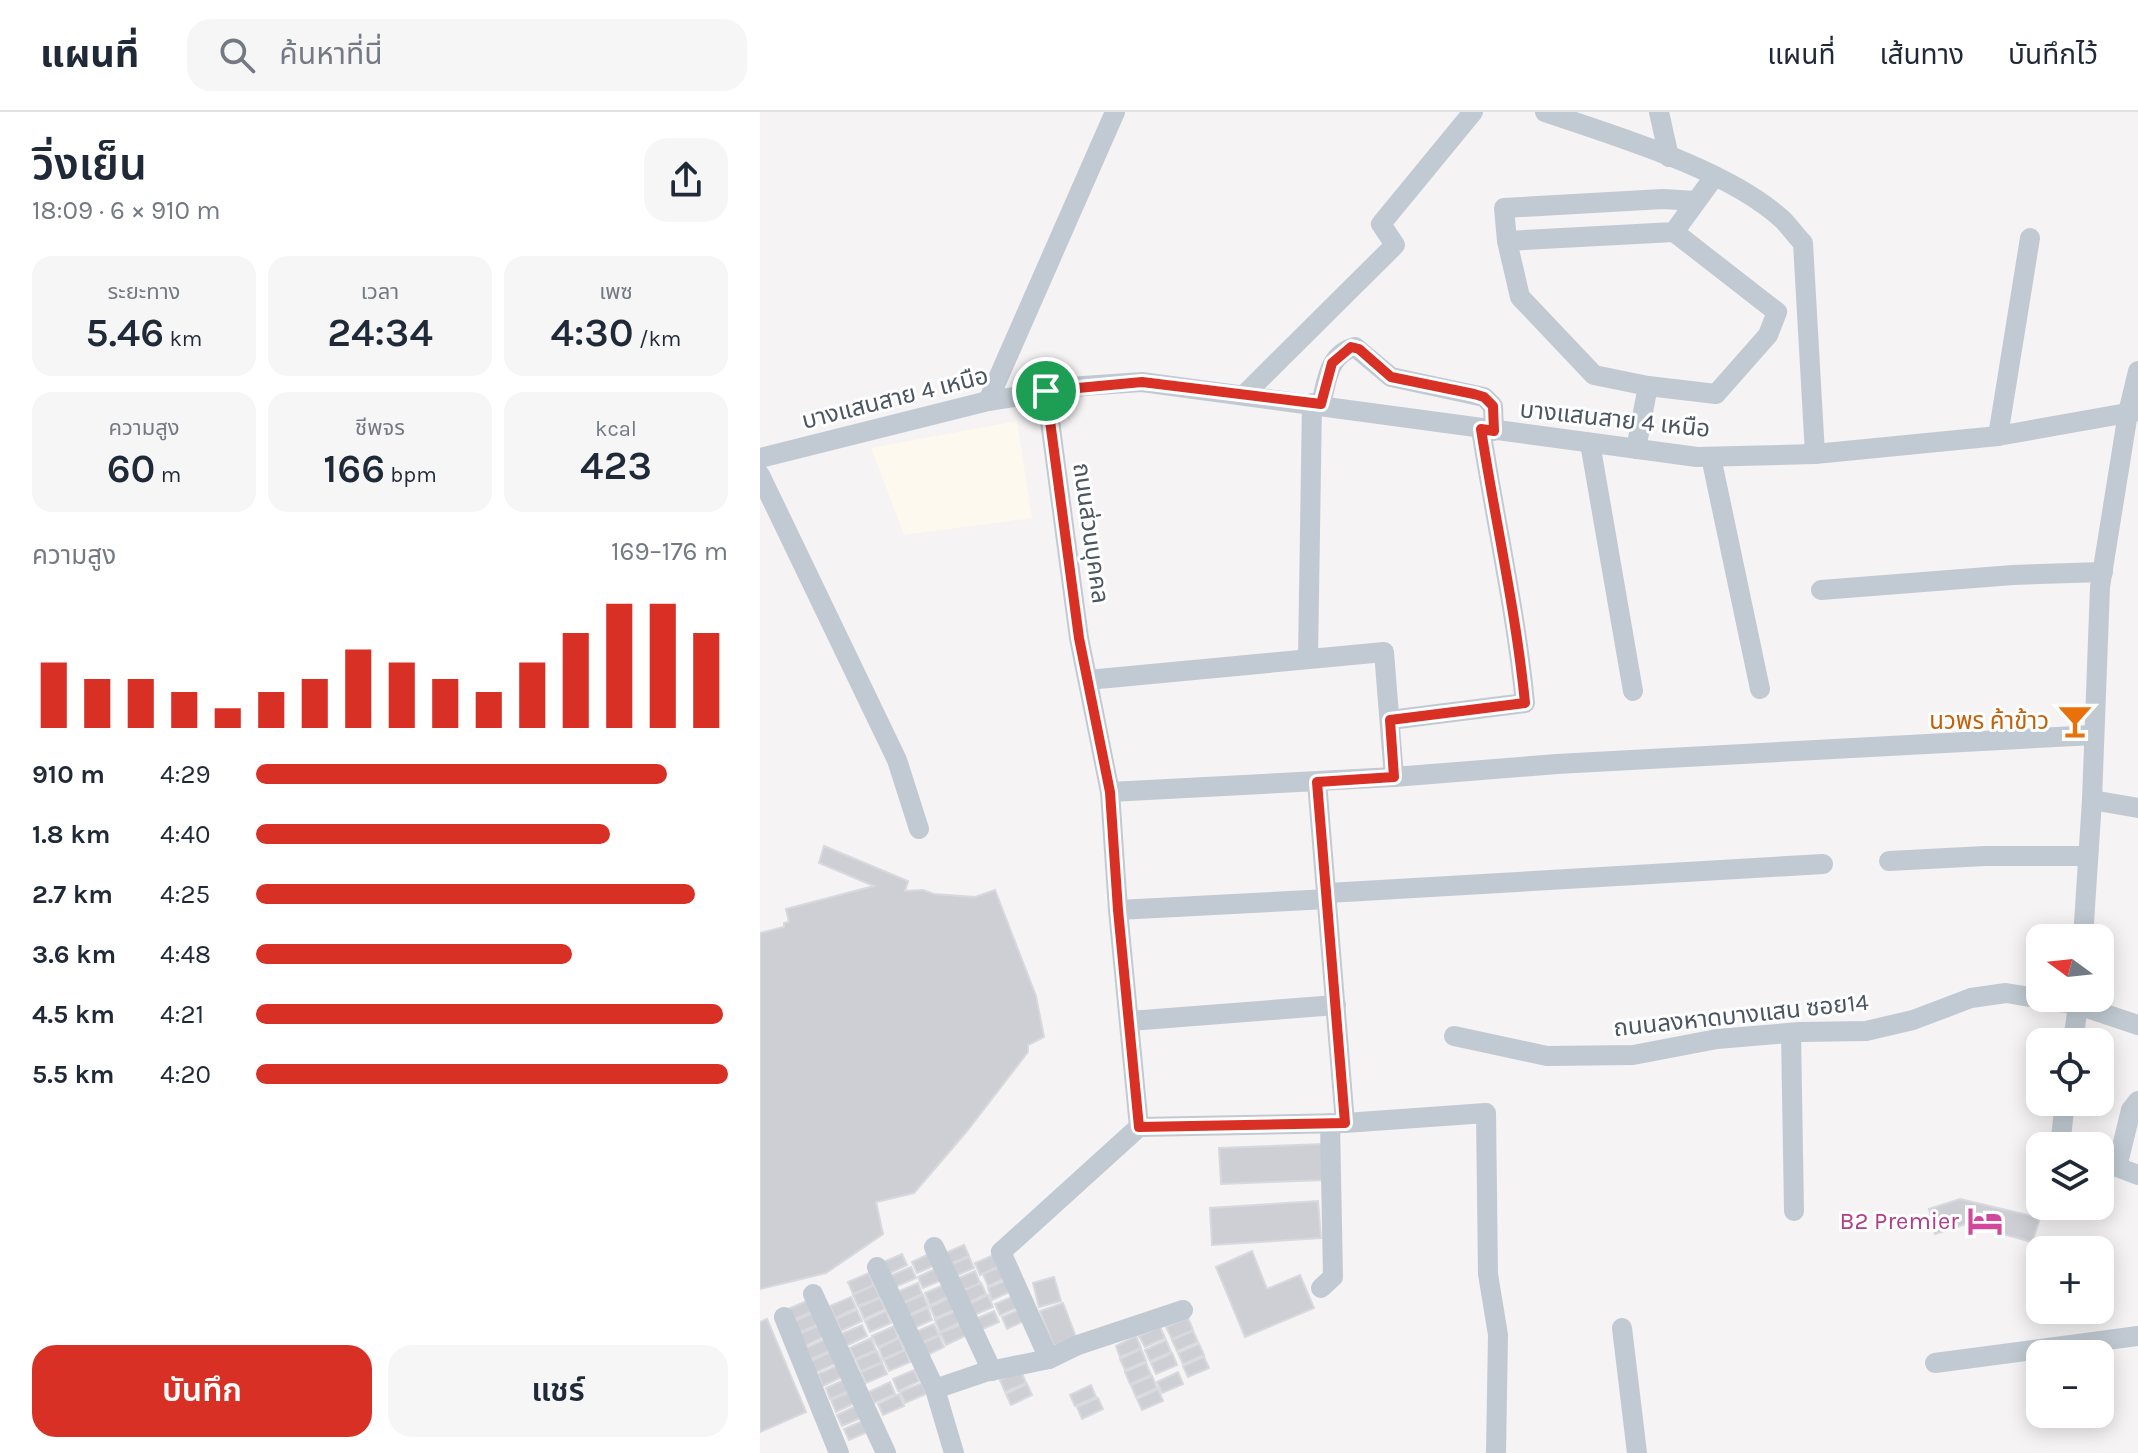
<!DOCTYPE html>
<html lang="th">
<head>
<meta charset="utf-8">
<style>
  body { margin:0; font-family:Karla,"Noto Sans Thai",sans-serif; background:#f6f6f7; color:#1f2937; height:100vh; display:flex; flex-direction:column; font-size:30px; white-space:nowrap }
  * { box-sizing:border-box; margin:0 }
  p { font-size:26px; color:#747a83 }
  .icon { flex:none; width:44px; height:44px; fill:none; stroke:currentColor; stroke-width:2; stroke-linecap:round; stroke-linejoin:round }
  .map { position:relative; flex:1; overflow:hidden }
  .details { display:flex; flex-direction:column; background:#fff; width:760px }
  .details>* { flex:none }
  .needle { width:52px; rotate:285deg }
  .buttons { position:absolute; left:1266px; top:812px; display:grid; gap:16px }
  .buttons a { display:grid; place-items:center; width:88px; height:88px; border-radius:16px; background:#fff; box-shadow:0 4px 20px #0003; font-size:40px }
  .pin { position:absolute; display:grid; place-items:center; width:68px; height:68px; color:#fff; margin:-34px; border:4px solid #fff; border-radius:50%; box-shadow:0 2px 8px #0007 }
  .round { display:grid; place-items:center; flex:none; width:84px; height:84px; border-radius:24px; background:#f6f6f7 }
  .summary { display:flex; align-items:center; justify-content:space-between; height:136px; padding:0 32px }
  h1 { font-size:44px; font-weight:600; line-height:60px }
  .stats { display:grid; grid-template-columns:repeat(3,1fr); gap:12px; height:136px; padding:8px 32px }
  .stats div { display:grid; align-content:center; border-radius:20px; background:#f6f6f7; text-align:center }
  .stats b { font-size:40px; font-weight:600 }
  .stats small { font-size:22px; font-weight:400 }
  .stats p { font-size:22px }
  .chart { height:224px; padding:16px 32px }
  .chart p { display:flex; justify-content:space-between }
  .chart svg { width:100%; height:144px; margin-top:8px; stroke:#d93025; stroke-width:6 }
  .cta { display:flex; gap:16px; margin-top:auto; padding:16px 32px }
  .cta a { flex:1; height:92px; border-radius:24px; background:#d93025; color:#fff; font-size:32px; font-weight:600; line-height:92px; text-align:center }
  .cta a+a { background:#f6f6f7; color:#1f2937 }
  ul { padding:0 32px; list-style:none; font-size:26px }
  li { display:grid; grid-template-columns:128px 96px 1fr; align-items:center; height:60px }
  li i { height:20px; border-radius:10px; background:#d93025 }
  header { display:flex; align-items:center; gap:48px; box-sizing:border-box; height:112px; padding:0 40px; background:#fff; border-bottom:2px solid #e0e1e3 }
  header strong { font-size:38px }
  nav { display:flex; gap:44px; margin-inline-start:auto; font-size:28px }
  .search { width:560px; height:72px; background:#f6f6f7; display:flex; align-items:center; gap:20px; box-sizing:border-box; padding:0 28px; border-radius:24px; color:#747a83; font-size:30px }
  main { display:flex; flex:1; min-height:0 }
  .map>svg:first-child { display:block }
  .commercial { fill:#fdf9ef }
  .building { fill:#cdcfd5; stroke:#d7d9de; stroke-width:2 }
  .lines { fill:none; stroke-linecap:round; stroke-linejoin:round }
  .minor { stroke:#c1cad2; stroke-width:20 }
  .route-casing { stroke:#fff; stroke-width:16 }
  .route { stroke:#d93025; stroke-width:10 }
  .labels { text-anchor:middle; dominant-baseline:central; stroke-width:6; stroke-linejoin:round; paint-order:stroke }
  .street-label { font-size:24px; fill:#4a5661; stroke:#fff }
  .food-label { font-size:24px; fill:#c56008; stroke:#fff; text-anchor:end }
  .hotel-label { font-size:24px; fill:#b23c85; stroke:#fff; text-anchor:end }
</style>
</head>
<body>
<header>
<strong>แผนที่</strong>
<div class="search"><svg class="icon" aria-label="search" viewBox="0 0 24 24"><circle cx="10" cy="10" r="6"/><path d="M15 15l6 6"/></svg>ค้นหาที่นี่</div>
<nav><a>แผนที่</a><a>เส้นทาง</a><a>บันทึกไว้</a></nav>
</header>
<main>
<section class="details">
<div class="summary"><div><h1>วิ่งเย็น</h1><p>18:09 · 6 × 910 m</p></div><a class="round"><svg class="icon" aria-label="share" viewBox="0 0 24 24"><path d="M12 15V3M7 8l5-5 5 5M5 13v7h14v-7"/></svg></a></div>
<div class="stats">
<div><p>ระยะทาง</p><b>5.46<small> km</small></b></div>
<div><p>เวลา</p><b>24:34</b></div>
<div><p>เพซ</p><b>4:30<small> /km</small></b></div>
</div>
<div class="stats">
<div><p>ความสูง</p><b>60<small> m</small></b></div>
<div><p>ชีพจร</p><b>166<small> bpm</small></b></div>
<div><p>kcal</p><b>423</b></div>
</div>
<div class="chart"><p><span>ความสูง</span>169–176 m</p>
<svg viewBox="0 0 160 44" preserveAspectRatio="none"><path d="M5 44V24M15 44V29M25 44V29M35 44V33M45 44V38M55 44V33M65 44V29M75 44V20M85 44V24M95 44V29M105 44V33M115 44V24M125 44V15M135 44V6M145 44V6M155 44V15"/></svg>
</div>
<ul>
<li><b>910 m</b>4:29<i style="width:87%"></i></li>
<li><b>1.8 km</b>4:40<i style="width:75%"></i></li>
<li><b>2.7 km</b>4:25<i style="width:93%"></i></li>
<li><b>3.6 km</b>4:48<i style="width:67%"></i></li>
<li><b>4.5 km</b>4:21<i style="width:99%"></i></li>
<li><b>5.5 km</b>4:20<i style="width:100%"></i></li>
</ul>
<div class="cta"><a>บันทึก</a><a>แชร์</a></div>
</section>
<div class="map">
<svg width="1378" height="1341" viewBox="0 0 1378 1341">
  <rect width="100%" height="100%" fill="#f5f3f3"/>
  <polygon class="commercial" points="257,309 272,406 144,423 111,336"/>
  <g class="building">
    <polygon points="64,734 148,769 145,779 163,778 174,782 215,785 235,778 276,884 284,925 268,933 268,940 207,1019 154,1081 116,1090 123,1122 66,1161 0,1177 0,821 24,815 24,811 29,810 26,797 114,774 59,751"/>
    <polygon points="563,1032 564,1068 461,1072 459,1036"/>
    <polygon points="1200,1087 1280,1106 1272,1130 1206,1112 1175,1122 1169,1097"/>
    <polygon points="558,1089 561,1126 452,1133 450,1096"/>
    <polygon points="204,1133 209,1144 188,1153 183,1142"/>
    <polygon points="492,1139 507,1177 540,1163 554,1196 485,1225 456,1155"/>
    <polygon points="173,1140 178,1152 157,1161 152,1150"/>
    <polygon points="142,1142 147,1153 126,1163 121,1151"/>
    <polygon points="236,1142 241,1153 220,1163 215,1151"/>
    <polygon points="209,1145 214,1156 193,1165 188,1154"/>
    <polygon points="245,1153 250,1164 228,1174 223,1162"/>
    <polygon points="151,1155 156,1166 135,1175 130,1164"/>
    <polygon points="179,1155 184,1167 163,1176 158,1165"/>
    <polygon points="215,1159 220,1171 199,1180 194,1168"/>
    <polygon points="109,1161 114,1173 93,1182 88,1170"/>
    <polygon points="294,1165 301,1189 279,1195 273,1171"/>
    <polygon points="249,1167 254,1178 232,1188 228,1176"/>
    <polygon points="158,1171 162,1182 142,1191 137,1180"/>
    <polygon points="221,1171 226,1182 205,1192 200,1180"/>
    <polygon points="186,1172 191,1183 170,1193 165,1181"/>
    <polygon points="114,1173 120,1185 98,1194 93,1183"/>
    <polygon points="163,1183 168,1194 147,1204 142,1192"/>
    <polygon points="228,1183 233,1195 212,1204 207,1193"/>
    <polygon points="256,1183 261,1194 240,1203 235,1192"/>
    <polygon points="91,1185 96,1196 75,1206 70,1194"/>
    <polygon points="191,1185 196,1197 175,1206 170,1195"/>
    <polygon points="120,1186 125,1197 104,1207 99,1195"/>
    <polygon points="49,1188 54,1199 33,1208 28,1197"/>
    <polygon points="303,1191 316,1225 294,1234 280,1199"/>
    <polygon points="168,1196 172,1208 152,1217 147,1205"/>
    <polygon points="263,1196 268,1207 247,1217 242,1205"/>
    <polygon points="97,1198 102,1209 81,1219 76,1207"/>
    <polygon points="126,1199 131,1211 110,1220 105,1209"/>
    <polygon points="196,1199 201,1210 180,1220 175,1208"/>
    <polygon points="234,1199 239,1210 218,1219 213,1208"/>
    <polygon points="54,1200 59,1212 38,1221 33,1210"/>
    <polygon points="428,1206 433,1218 412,1227 406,1215"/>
    <polygon points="7,1207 46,1300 0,1320 0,1210"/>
    <polygon points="174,1212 179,1223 158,1232 153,1221"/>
    <polygon points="202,1212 207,1223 186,1233 180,1221"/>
    <polygon points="60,1213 65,1224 45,1234 39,1222"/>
    <polygon points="102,1213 107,1224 86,1234 81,1222"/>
    <polygon points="134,1214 138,1226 118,1235 112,1224"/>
    <polygon points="400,1215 405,1226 385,1235 379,1224"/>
    <polygon points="433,1219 438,1230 417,1239 412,1228"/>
    <polygon points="179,1224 184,1235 163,1245 158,1233"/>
    <polygon points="376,1224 381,1236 360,1245 356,1234"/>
    <polygon points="67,1226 72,1238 51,1247 46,1236"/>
    <polygon points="111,1226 116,1238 95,1247 90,1236"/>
    <polygon points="139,1226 144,1238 123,1247 119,1236"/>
    <polygon points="406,1228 411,1240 390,1249 385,1238"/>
    <polygon points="439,1232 444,1243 423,1252 418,1241"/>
    <polygon points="381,1237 386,1249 365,1258 360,1247"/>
    <polygon points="145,1238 150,1250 129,1259 124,1248"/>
    <polygon points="72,1239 77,1251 56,1260 51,1249"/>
    <polygon points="117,1239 122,1250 101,1259 96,1248"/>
    <polygon points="412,1241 417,1253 396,1262 391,1251"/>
    <polygon points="444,1245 449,1256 428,1265 423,1254"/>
    <polygon points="122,1251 127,1262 106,1271 101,1260"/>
    <polygon points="386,1251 391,1263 370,1272 365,1260"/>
    <polygon points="79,1253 84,1264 63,1274 58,1262"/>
    <polygon points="154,1258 159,1269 138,1279 133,1267"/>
    <polygon points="261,1259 266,1271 245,1280 240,1268"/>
    <polygon points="418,1260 423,1272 402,1281 397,1270"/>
    <polygon points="392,1264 397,1276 376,1285 371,1273"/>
    <polygon points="86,1267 92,1278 70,1287 66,1276"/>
    <polygon points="130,1270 135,1282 114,1291 109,1280"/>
    <polygon points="162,1271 166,1282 145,1291 140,1280"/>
    <polygon points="267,1272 272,1283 251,1293 246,1282"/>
    <polygon points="331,1273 336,1285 315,1294 310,1283"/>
    <polygon points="398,1277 403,1289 382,1298 377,1287"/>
    <polygon points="92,1279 97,1290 76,1300 71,1288"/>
    <polygon points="139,1282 144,1294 123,1303 118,1292"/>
    <polygon points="338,1286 343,1297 322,1307 317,1295"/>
    <polygon points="98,1293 103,1305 82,1314 77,1303"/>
    <polygon points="105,1308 110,1319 89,1328 84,1317"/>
  </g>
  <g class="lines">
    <g class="minor">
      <path d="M785,0C855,24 968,57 1023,108C1030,115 1036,124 1043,131L1055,342"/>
      <polyline points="899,0 909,45"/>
      <polyline points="914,120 1017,200 1008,223 956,282 888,274 834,263 760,185 747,129 744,96 903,87 936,89"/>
      <polyline points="747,129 914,120 954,65"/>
      <polyline points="286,279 319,526 350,680 358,798 379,1015 241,1140 289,1247"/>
      <polyline points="485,282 635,133 621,112 713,0"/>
      <polyline points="228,289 355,0"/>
      <path d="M561,292C567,269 568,242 595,235L631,265L724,285L733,294L734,319"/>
      <polyline points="1238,324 1270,126"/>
      <polyline points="830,331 873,579"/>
      <polyline points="876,337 888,274"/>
      <polyline points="951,345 1000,577"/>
      <polyline points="0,346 228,289 323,274 382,270 937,345 1055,342 1238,324 1378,299"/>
      <polyline points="0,363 137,648 159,717"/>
      <polyline points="1061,478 1253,463 1343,460"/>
      <polyline points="548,547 552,291"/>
      <polyline points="328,568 624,540 634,665"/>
      <path d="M630,608L765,591C756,499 735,408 721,317"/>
      <polyline points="557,670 585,1011"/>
      <polyline points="350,680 634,665 797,652 1334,623"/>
      <polyline points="1332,688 1378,696"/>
      <polyline points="1129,749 1225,744 1328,744"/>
      <polyline points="568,781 1063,752"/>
      <polyline points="358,798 568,787"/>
      <polyline points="1323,826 1332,688 1340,475 1368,301 1378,259"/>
      <polyline points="370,909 576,893"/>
      <polyline points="1031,921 1034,1099"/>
      <polyline points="694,924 787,944 873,943 957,927 1040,920 1106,919 1153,908 1211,886 1246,881 1318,893 1378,913"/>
      <polyline points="1313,930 1319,886"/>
      <polyline points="1378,989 1371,998 1357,1055 1378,1063"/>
      <polyline points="379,1015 585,1011 726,1001 728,1162 738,1223 736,1341"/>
      <polyline points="1300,1034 1305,990"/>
      <polyline points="174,1135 232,1259"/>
      <polyline points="117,1155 175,1277 194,1341"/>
      <polyline points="561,1176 573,1165 570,1011"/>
      <polyline points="53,1182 126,1341"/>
      <polyline points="24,1205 79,1341"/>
      <polyline points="862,1216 877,1341"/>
      <polyline points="1175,1251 1378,1224"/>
      <polyline points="175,1277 225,1260 289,1247 318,1233 423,1198"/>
    </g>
  </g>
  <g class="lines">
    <g class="route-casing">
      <path id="route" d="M591,235L599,237L631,265L714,282L724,285L733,294L734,319L721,317C735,408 756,499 765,591L630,608L634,665L557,670L585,1011L379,1015L358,798L350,680L319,526L286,279L382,270L561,292L572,251Z"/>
    </g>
    <use href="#route" class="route"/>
  </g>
  <defs>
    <g id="bar-bare" transform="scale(2.76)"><path d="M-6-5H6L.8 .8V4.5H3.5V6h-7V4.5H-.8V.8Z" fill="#e8710a" stroke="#fff" stroke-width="2.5" paint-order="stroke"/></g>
    <g id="hotel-bare" transform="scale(2.76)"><path d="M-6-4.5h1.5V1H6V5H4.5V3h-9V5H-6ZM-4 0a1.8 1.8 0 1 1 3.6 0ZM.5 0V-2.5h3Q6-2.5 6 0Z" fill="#d1479c" stroke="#fff" stroke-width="2.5" paint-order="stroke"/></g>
  </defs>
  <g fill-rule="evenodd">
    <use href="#bar-bare" x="1315" y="609"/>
    <use href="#hotel-bare" x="1225" y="1109"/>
  </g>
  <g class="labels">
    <g class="street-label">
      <text transform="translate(135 286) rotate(-14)">บางแสนสาย 4 เหนือ</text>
      <text transform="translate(855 307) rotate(6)">บางแสนสาย 4 เหนือ</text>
      <text transform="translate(331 421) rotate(82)">ถนนส่วนบุคคล</text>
      <text transform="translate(981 903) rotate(-6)">ถนนลงหาดบางแสน ซอย14</text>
    </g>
    <g class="food-label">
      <text x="1289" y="609">นวพร ค้าข้าว</text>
    </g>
    <g class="hotel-label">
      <text x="1199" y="1109">B2 Premier</text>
    </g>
  </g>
</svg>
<div class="buttons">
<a><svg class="needle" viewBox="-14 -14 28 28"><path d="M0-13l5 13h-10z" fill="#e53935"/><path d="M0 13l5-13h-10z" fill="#747a83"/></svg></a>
<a><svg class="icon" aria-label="locate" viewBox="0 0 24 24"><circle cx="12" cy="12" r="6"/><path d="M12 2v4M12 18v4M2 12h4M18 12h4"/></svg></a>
<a><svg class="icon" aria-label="layers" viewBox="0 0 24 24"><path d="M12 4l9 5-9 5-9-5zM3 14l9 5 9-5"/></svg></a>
<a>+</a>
<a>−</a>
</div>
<div class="pin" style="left:286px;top:279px;background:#1e9e55"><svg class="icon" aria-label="arrive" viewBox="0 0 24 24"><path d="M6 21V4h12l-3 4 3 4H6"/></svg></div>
</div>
</main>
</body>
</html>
